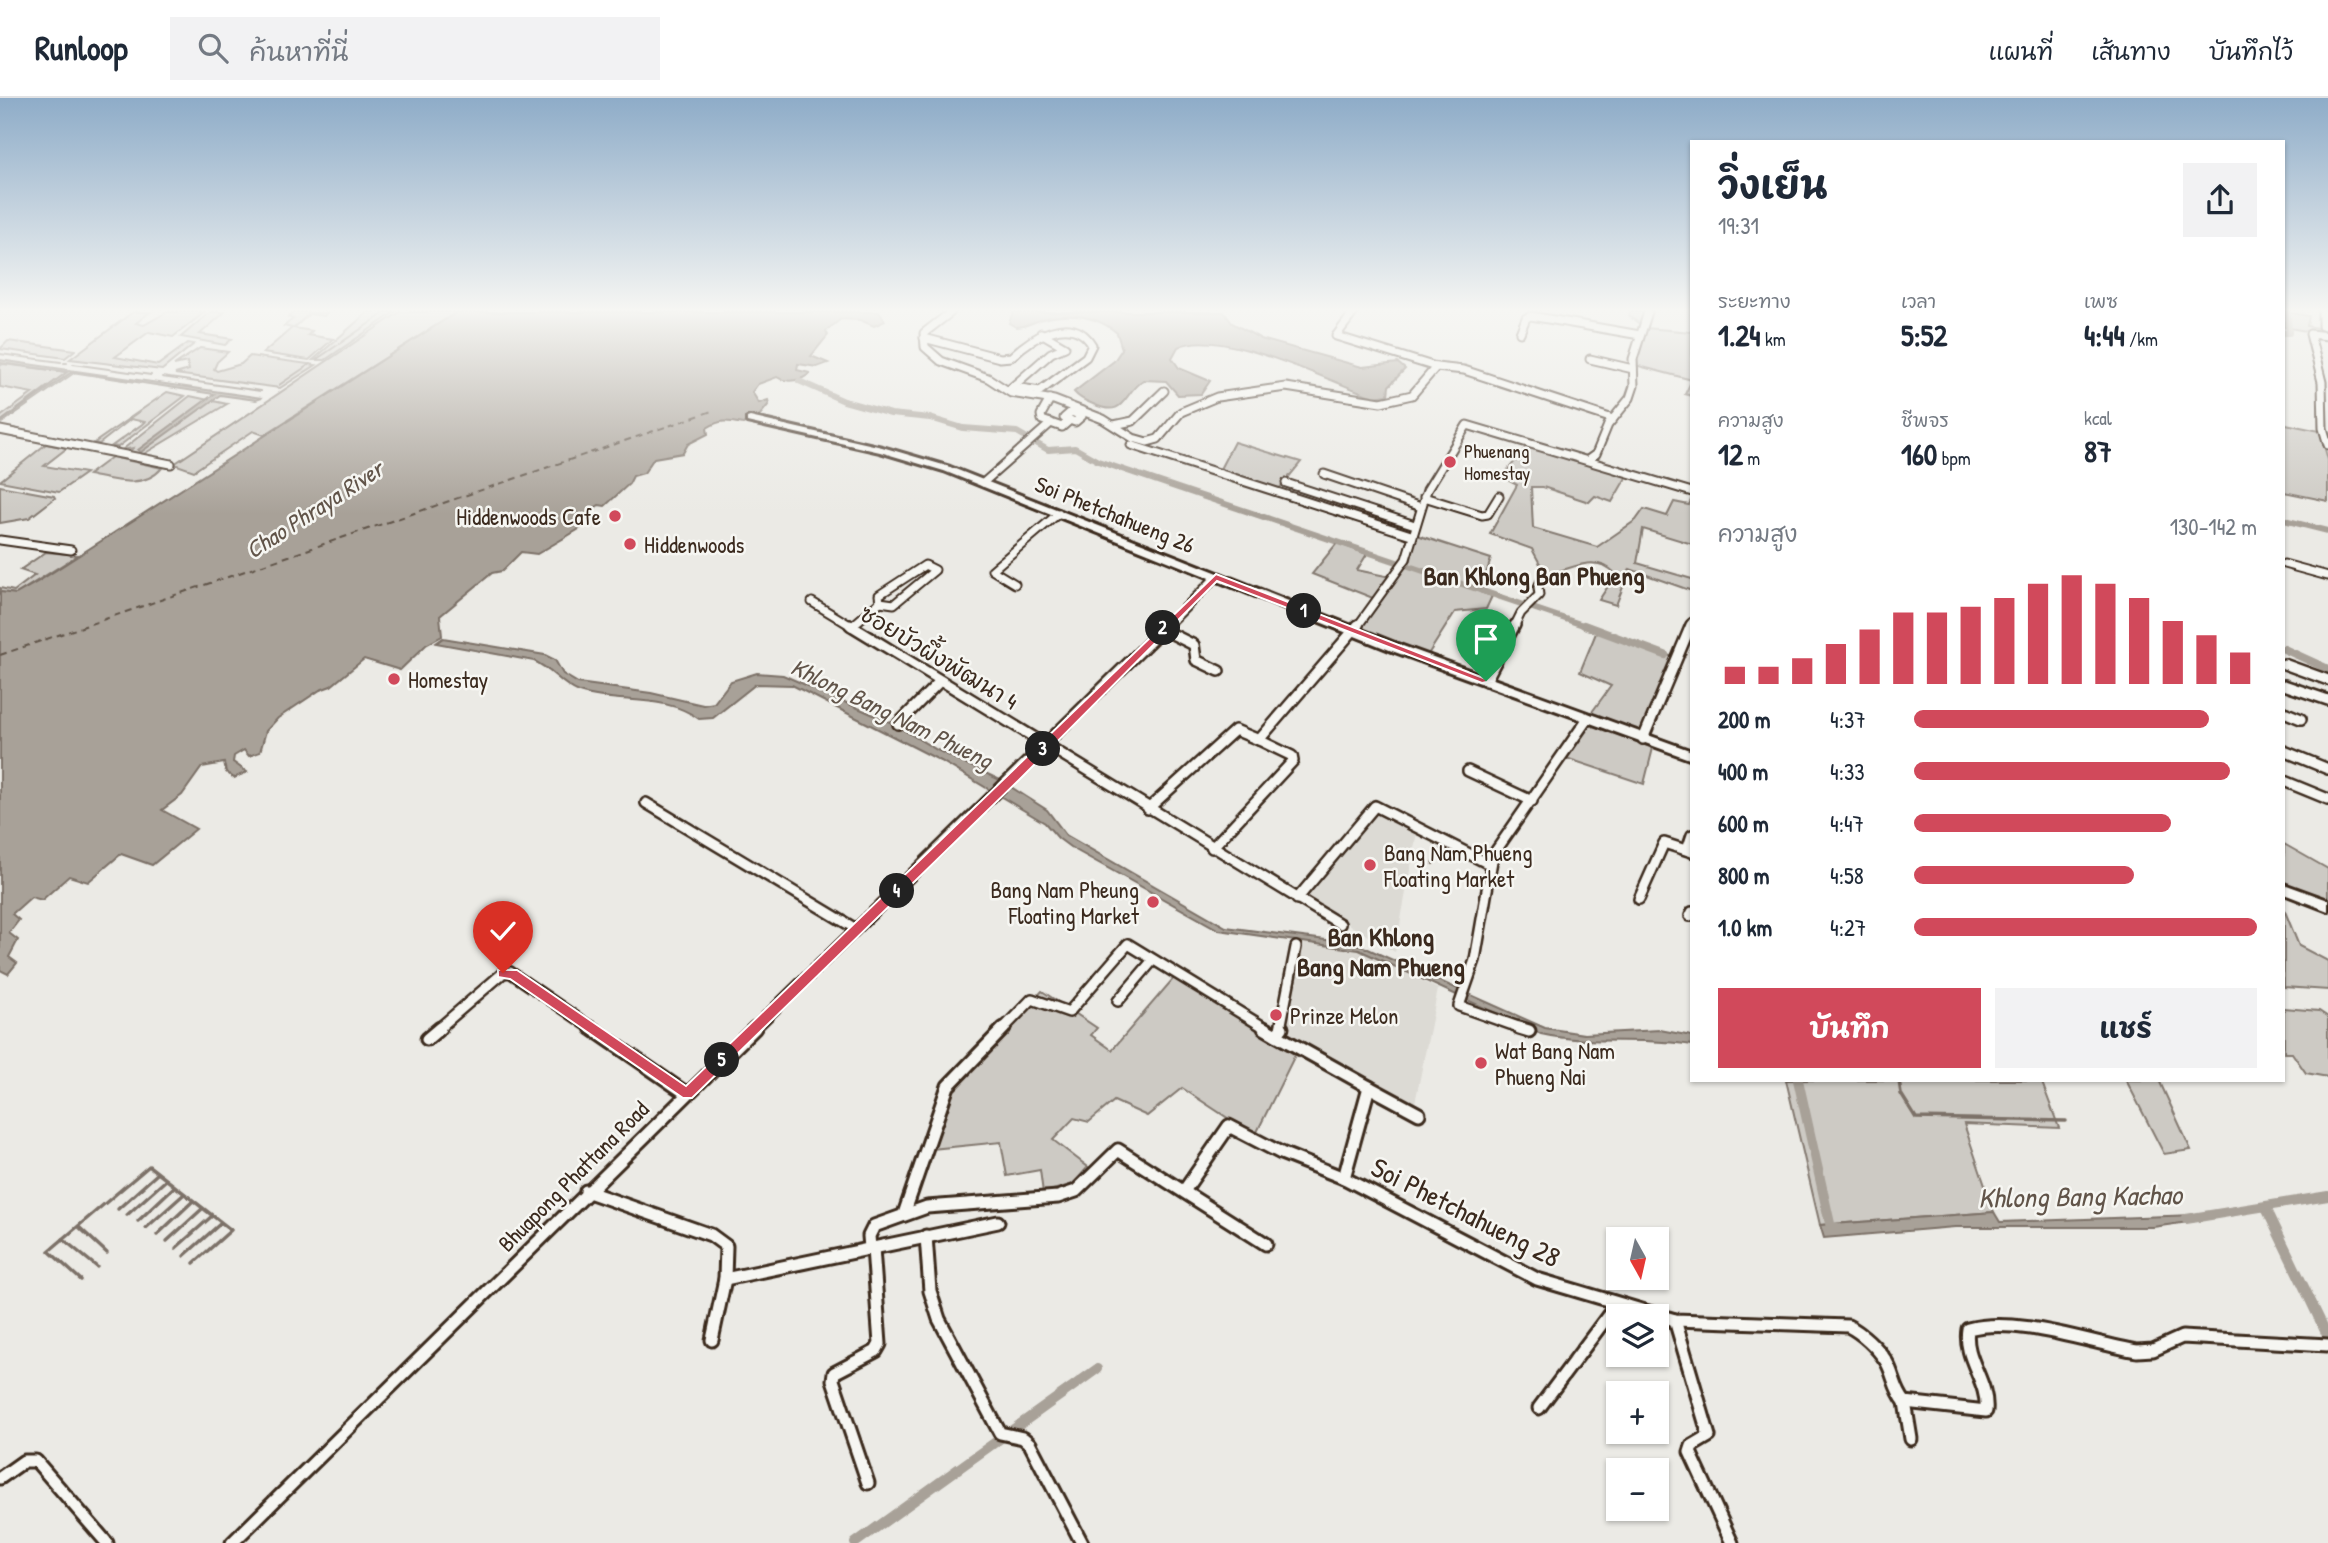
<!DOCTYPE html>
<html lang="th">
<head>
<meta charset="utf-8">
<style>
  body { margin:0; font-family:"Patrick Hand","Playpen Sans Thai",sans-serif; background:#f2f2f3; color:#1f2937; height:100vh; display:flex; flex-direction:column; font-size:26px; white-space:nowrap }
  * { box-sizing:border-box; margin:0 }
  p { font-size:23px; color:#747a83 }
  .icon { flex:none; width:38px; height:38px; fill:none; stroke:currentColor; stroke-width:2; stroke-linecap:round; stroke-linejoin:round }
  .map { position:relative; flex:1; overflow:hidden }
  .side { position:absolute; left:1690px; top:42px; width:595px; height:942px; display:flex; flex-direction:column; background:#fff; border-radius:0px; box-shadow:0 2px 5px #0004 }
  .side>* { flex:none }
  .needle { width:46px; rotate:172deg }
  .fabs { position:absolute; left:1606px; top:1129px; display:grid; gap:14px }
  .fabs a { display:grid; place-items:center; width:63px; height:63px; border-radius:0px; background:#fff; box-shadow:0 2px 5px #0004; font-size:35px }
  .pin { position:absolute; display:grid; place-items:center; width:60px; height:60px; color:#fff; margin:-72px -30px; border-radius:50% 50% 50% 0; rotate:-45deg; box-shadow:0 0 7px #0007 }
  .pin .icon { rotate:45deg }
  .km { position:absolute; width:35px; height:35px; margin:-18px; border-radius:50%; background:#222; color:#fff; font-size:19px; line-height:35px; text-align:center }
  .round { display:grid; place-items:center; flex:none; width:74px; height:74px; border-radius:0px; background:#f2f2f3 }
  .overview { display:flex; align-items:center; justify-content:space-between; height:119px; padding:0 28px }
  h1 { font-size:38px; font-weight:700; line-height:52px }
  .metrics { display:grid; grid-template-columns:repeat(3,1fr); gap:10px; height:119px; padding:7px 28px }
  .metrics div { display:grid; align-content:center }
  .metrics b { font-size:30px; font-weight:700 }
  .metrics small { font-size:19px; font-weight:400 }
  .metrics p { font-size:19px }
  .chart { height:196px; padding:14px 28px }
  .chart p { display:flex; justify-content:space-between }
  .chart svg { width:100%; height:126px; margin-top:7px; stroke:#d1495b; stroke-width:6 }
  .cta { display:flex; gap:14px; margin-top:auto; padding:14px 28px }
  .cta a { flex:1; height:80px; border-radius:0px; background:#d1495b; color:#fff; font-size:28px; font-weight:700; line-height:80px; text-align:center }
  .cta a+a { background:#f2f2f3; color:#1f2937 }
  ul { padding:0 28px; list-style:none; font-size:23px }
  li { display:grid; grid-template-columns:112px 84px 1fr; align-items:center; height:52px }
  li i { height:18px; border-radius:9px; background:#d1495b }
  header { display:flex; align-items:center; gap:42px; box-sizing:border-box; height:98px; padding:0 35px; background:#fff; border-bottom:2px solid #e0e1e3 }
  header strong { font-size:33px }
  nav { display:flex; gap:38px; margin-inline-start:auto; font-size:24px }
  .search { width:490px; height:63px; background:#f2f2f3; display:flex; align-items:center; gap:18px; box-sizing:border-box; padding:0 24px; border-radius:0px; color:#747a83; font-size:26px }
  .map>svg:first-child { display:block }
  .built { fill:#dcdad4 }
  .green { fill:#cdcac4; stroke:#847a71; stroke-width:2 }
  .water { fill:#a8a198; stroke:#7c7167; stroke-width:2 }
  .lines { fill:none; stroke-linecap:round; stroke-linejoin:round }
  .stream-far2 { stroke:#7c7167; stroke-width:2 }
  .stream-far1 { stroke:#7c7167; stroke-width:2.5 }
  .stream { stroke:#7c7167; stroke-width:3.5 }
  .canal-far2 { stroke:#a8a198; stroke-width:6 }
  .canal-far1 { stroke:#a8a198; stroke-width:8 }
  .canal { stroke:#a8a198; stroke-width:10 }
  .ferry { stroke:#615449; stroke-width:2; stroke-dasharray:7 5; stroke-linecap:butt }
  .street-far2-casing { stroke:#3b2a1e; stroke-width:11 }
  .street-far1-casing { stroke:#3b2a1e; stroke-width:14 }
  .street-casing { stroke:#3b2a1e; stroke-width:17 }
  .secondary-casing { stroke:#3b2a1e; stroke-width:6 }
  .street-far2 { stroke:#f6f6f2; stroke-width:7 }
  .street-far1 { stroke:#f6f6f2; stroke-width:9 }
  .street { stroke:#f6f6f2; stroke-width:11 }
  .secondary { fill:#f6f6f2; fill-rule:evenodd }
  .route { fill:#d1495b; stroke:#fff; stroke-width:2 }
  .poi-dot { fill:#d1495b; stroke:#f6f6f2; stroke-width:2.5 }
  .labels { text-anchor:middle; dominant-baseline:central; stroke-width:5; stroke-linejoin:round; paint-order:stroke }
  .far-poi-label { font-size:19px; fill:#3b2a1e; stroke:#f6f6f2; text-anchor:start }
  .street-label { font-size:23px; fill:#3b2a1e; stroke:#f6f6f2 }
  .poi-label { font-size:23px; fill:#3b2a1e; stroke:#f6f6f2; text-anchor:start }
  .water-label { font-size:24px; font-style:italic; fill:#615449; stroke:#f6f6f2 }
  .quarter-label { font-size:26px; font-weight:bold; fill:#3b2a1e; stroke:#f6f6f2 }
  .near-water-label { font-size:28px; font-style:italic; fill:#615449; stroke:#f6f6f2 }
  .near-street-label { font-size:28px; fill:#3b2a1e; stroke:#f6f6f2 }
</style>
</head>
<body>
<header>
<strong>Runloop</strong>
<div class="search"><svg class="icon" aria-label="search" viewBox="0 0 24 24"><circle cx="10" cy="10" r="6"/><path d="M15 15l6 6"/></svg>ค้นหาที่นี่</div>
<nav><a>แผนที่</a><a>เส้นทาง</a><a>บันทึกไว้</a></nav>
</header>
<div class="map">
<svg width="2328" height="1445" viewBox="0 0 2328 1445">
  <rect width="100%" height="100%" fill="#ebeae5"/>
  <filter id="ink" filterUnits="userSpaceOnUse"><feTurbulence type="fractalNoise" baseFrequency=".0143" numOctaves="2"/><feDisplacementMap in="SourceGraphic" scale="14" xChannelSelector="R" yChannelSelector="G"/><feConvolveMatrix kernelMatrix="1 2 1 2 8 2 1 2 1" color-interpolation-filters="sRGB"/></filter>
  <g filter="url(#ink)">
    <g class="built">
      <polygon points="1376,712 1417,734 1395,854 1304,800"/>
      <polygon points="1298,843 1359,852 1438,891 1414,1010 1280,939 1288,924"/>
    </g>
    <g class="green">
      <polygon points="133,214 150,214 136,225 144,227 167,214 205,214 173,239 149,234 115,259 158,267 188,245 194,246 162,272 70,261"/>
      <polygon points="210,214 225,214 200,236 232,241 225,247 181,239"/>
      <polygon points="294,214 327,215 324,218 309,216 294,230 312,233 308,237 333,241 309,262 263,255 292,230 284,228 293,221 288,219"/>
      <polygon points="368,214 395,214 325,262 313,262"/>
      <polygon points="400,214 457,214 264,337 253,333 194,373 174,366"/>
      <polygon points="1630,214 1648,214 1646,230 1692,234 1692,298 1685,296 1692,282 1635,267 1645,230 1629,218"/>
      <polygon points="2285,214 2309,218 2307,228 2328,232 2328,237 2284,229"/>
      <polygon points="8,243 75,252 65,260 0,251"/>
      <polygon points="200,250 228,254 217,264 214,271 217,273 241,266 250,258 316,267 280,290 175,276 189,272 187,264 174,267"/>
      <polygon points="3,266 74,275 0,326 0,319 33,295 0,289 0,268"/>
      <polygon points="167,294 185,298 118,349 112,348 145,324 131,321 99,346 94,345"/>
      <polygon points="190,298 227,306 142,357 129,354 133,350 122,352"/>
      <polygon points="2284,322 2286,326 2320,333 2328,362 2328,403 2284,394"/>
      <polygon points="1234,344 1301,364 1279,391 1220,371"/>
      <polygon points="46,346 67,350 44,368 86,375 59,394 0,383"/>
      <path d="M1529,346L1627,378L1612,404L1595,398L1589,404L1543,389H1531L1533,430L1597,449L1636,422L1644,411L1667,418L1674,404L1689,407L1692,400V446L1643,431L1637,465L1692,481V493L1630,471L1616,507L1599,502L1616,476C1593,452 1566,476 1545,475L1532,451L1490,436L1517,387L1502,379Z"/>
      <path d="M112,359L162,370C143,392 114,382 88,377Z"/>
      <polygon points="0,388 54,398 55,400 29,420 0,425"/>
      <polygon points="1414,436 1491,461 1480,494 1492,498 1486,511 1455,514 1427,558 1358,532 1378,502 1312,476 1337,445 1367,456 1357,472 1395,480 1411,462"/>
      <polygon points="46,454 78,457 16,496 0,494 0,490 14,493 35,477 20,472"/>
      <polygon points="1598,530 1673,559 1640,637 1589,618 1611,588 1580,574"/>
      <polygon points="1588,625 1653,650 1644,686 1566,660"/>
      <polygon points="2284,746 2328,771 2328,805 2284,789"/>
      <polygon points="2284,811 2299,848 2328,863 2328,892 2284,889"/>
      <polygon points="1179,874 1300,947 1255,1038 1182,990 1147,1018 1114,1003 1089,1024 1074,1020 1053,1042 1088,1069 1073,1086 1043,1095 1040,1072 1007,1078 1001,1044 931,1051 949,993 1042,893 1097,930 1091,937 1112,952"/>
      <polygon points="2284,910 2319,913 2328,919 2328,979 2306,975 2292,955 2284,955"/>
      <polygon points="1786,982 2041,982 2059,1030 1964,1026 1994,1114 1820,1127"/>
      <polygon points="2126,982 2159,982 2191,1052 2164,1056"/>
    </g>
    <g class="water">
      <path d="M457,214H879L885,223L874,228L860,222L841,221L826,233L828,237L811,258L828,265L817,269L798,266L797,272L810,275C803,282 788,286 777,279L758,286L752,294L759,305L768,302L769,306L760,317L743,326C728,323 721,321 707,330L708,336L688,346L683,355L654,360L644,375L633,378L629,386L605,408L599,407L584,417L588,422L581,430L537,456L521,454L502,473L492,475L440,518L442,538L426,547L400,572L364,561L331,588L320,592L278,620L266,633L260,654L249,658L244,652L234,658L233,664L247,674L234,680L226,674L224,665L202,669L182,697L162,712L196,731L152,767L121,756L88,784L69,778L42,802L31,799L12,816L19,822L9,835L18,842L9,859L17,865L8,876L0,872V494L16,496L39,483Z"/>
      <path d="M1013,214H1224L1232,225L1261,241L1362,269L1398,265L1405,271L1389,288L1388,297L1374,299C1330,284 1219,228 1178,249L1172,260L1179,270L1210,283L1201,296L1178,297L1166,283L1143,282C1122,296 1126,321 1093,306C1085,303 1079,300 1074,294L1114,263L1122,251L1117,235C1096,217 1069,215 1043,221C1033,224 1025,229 1016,229L1009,225Z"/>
      <polygon points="0,262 262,300 256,302 220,297 141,354 138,352 214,296 72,274 0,324 67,274 0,265"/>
      <path d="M443,540L545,557L555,562L563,576L578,585L651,595L703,607L714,605L731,583L757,575L783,577L892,625L937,652L1000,682L1047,712L1066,737L1226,829L1357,846L1545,930L1584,936L1660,932L1692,938V947C1641,938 1594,948 1541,936L1359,852L1219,832L1070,749L1058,740L1045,725L941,663L792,587L756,586L713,620L699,621C664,595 618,607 579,594C561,587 552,571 534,563L436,545Z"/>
      <polygon points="1994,1114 2000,1124 2194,1117 2196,1123 2153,1129 1955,1129 1824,1140 1820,1127"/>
    </g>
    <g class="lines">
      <g class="stream-far2">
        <polyline points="0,256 61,264"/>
        <polyline points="317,261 386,214"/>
        <polyline points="64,265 67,265"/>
        <polyline points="73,266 151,277"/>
        <polyline points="162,279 261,293"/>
        <polyline points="279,287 310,266"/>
      </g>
      <polyline class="stream-far1" points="1433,766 1448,738"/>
      <g class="stream">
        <polyline points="1894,982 1899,983 1901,996 1916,1020 2066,1023"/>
        <polyline points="118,1111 157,1076"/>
        <polyline points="127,1117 166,1082"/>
        <polyline points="138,1123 174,1089"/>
        <polyline points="79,1129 107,1155"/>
        <polyline points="146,1130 183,1097"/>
        <polyline points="157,1137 193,1103"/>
        <polyline points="63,1141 97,1169"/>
        <polyline points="167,1143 202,1111"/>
        <polyline points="176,1150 212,1118"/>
        <polyline points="184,1158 221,1125"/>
        <polyline points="81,1182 49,1153 149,1068 231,1132 194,1165"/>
      </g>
      <g class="canal-far2">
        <polyline points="2284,235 2289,235 2288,214"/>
        <polyline points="799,283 844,303 891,316 930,320 963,330 1017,334 1048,352 1075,350 1098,363 1589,529"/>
        <polyline points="2284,422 2328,433"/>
      </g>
      <g class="canal-far1">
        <polyline points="1584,527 1665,557"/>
        <polyline points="2284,551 2328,571"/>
      </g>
      <g class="canal">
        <polyline points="1798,982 1831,1130 1838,1130"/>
        <polyline points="2266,1110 2328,1239"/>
        <polyline points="2186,1121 2328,1098"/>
        <polyline points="855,1445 1097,1271"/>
      </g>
      <polyline class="ferry" points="0,557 715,312"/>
      <g class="street-far2-casing">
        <g id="street-far2">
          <polyline points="951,214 924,235 925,249 941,263 988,280 1011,295 1054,302 1103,321 1133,340 1147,344 1158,341 1181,314 1217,299 1286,289 1381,304 1412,297 1436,269 1336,238 1354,214"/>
          <polyline points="2322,214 2322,228"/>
          <polyline points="1520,235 1526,220 1531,218 1640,237"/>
          <polyline points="2328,238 2310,236 2322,284 2323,330 2328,347"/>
          <path d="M924,240L1000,260L1011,259C1031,240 1072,213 1092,247L1086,259L1040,293L1014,289"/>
          <polyline points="1590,261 1633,271"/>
          <polyline points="1436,269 1464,272 1613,321"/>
          <polyline points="1010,291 1051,255 1065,249 1041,235"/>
          <polyline points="1050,301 1041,317 1042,322 1062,329 1070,322"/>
          <polygon points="1071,314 1082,318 1075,324 1064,320"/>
          <polyline points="1114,327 1133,323 1164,293"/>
          <polyline points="0,332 171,366"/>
          <polyline points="1131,347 1411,437"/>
          <polyline points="1589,361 1596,356 1608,327 1630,300 1634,288 1633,261 1648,214"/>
          <polyline points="1324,376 1421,409"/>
          <polyline points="983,385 1051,325"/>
          <polyline points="1286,385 1415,427"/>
          <polyline points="1424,399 1482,417 1488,416 1499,398"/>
          <polyline points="0,442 71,452"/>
          <polyline points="2284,466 2328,478"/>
          <polygon points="925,467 935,472 894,506 880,504 879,497"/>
          <polyline points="1015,486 992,472 1059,415"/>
          <polyline points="812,504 853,529"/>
          <polyline points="851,529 880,504"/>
          <polyline points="1166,529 1216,479"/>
          <polyline points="1357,529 1406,461 1427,392 1467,327 1692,394"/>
          <polyline points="1514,529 1521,515 1539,497 1538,489 1543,479"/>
          <polyline points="1690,529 1692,524"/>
        </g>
      </g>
      <g class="street-far1-casing">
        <g id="street-far1">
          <polyline points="850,527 1340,826"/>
          <polyline points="1162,531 1194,547 1196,562 1219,573"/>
          <polyline points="2284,566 2328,582"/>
          <polyline points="1486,583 1515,527"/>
          <polyline points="2284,587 2328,602"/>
          <polyline points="2284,614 2301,621"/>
          <polyline points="898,626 940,583"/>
          <polyline points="1643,641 1691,527"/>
          <polyline points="2284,653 2328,671"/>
          <polyline points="1468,673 1532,703"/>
          <polyline points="2284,683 2328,701"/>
          <polyline points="646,705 856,831"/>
          <polyline points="1148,711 1235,632 1259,642 1358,527"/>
          <polyline points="1212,750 1293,663 1292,658 1259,642"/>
          <polyline points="1687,752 1692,737"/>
          <polyline points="1297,801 1375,708 1489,766"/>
          <polyline points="1639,801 1664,745 1692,754"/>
          <polyline points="1690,818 1692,814"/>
          <polyline points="1118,903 1153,862"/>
          <polyline points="438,931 503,875 510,874 593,931"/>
          <polyline points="754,931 1167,527"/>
          <polyline points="1003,931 1032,901 1069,914 1128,846 1267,931"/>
          <polyline points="1280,931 1296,849"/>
          <polyline points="1524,931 1459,908 1475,862 1493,757 1588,620"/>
        </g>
      </g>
      <g class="street-casing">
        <g id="street">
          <polyline points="591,930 687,996"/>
          <polyline points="1264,930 1276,937 1282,930"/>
          <polyline points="1519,930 1529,933"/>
          <polyline points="1276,937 1369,989 1344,1080"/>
          <polyline points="427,941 440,930"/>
          <polyline points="1369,989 1419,1016"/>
          <polyline points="586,1093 711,1137 726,1148 725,1181 712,1242"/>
          <path d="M1184,1093L1229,1028L1281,1055L1344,1080L1537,1181L1675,1222L1848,1228C1862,1235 1877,1249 1886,1263C1894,1276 1894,1291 1905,1304L1986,1313C1989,1283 1963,1261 1968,1231C2017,1218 2087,1244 2137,1253L2153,1252L2182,1239L2328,1247"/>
          <polyline points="904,1116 948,988 1004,930"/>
          <polyline points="926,1138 930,1193 939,1221 1000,1335 1023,1340 1030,1346 1082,1445"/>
          <polyline points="870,1150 869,1138 874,1128 927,1109 1058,1099 1076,1093 1118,1052 1266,1146"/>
          <polyline points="725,1181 998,1124"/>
          <polyline points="1675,1222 1709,1338 1692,1348 1690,1354 1732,1445"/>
          <polyline points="1905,1304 1911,1341"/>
          <polyline points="1539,1310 1616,1207"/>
          <polyline points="0,1380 24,1363 36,1363 107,1445"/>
          <polyline points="868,1385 833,1282 834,1275 876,1253 880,1246 873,1150"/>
          <polyline points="232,1445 755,930"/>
        </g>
      </g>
      <g class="secondary-casing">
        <g id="secondary">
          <polygon points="750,319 882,349 950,369 1400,547 1692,653 1692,662 1392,553 944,373 880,354 747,324 747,320"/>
          <polygon points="2284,786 2328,802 2328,813 2284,796"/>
        </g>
      </g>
      <use href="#street-far2" class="street-far2"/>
      <use href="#street-far1" class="street-far1"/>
      <use href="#street" class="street"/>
      <use href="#secondary" class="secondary"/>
    </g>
  </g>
  <linearGradient id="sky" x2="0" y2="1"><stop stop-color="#8eacc8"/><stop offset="0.51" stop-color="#f6f6f3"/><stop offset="1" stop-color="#f6f6f3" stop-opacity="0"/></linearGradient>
  <rect width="2328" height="416" fill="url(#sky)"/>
  <polygon class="route" points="1216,476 1491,583 1482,585 1217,483 1019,682 692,1000 683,1000 510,881 498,879 498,872 517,872 686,988"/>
  <g class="poi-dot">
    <circle cx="1450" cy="364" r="7"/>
    <circle cx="615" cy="418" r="7"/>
    <circle cx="630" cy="446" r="7"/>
    <circle cx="394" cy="581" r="7"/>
    <circle cx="1370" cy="767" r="7"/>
    <circle cx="1153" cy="804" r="7"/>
    <circle cx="1276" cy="917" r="7"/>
    <circle cx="1481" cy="965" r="7"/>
  </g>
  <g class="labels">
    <g class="far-poi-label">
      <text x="1464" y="353">Phuenang<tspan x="1464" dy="22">Homestay</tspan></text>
    </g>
    <g class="street-label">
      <text transform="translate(1115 416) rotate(22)">Soi Phetchahueng 26</text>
      <text transform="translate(939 559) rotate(31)">ซอยบัวผึ้งพัฒนา 4</text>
      <text transform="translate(573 1078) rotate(-45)">Bhuapong Phattana Road</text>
    </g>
    <g class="poi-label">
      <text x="601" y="418" text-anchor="end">Hiddenwoods Cafe</text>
      <text x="644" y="446">Hiddenwoods</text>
      <text x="408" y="581">Homestay</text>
      <text x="1384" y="754">Bang Nam Phueng<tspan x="1384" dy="26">Floating Market</tspan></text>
      <text x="1139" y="791" text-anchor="end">Bang Nam Pheung<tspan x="1139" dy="26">Floating Market</tspan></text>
      <text x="1290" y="917">Prinze Melon</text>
      <text x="1495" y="952">Wat Bang Nam<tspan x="1495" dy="26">Phueng Nai</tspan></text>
    </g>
    <g class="water-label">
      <text transform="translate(314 411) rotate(-33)">Chao Phraya River</text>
      <text transform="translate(892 615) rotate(26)">Khlong Bang Nam Phueng</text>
    </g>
    <g class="quarter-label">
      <text x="1534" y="477">Ban Khlong Ban Phueng</text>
      <text x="1381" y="838">Ban Khlong<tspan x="1381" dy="30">Bang Nam Phueng</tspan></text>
    </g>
    <g class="near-water-label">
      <text transform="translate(2080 1098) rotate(-1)">Khlong Bang Kachao</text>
    </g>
    <g class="near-street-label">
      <text transform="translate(1466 1114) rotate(27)">Soi Phetchahueng 28</text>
    </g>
  </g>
</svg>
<div class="fabs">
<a><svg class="needle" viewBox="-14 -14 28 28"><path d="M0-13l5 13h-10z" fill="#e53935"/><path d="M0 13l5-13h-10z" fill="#747a83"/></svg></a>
<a><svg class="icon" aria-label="layers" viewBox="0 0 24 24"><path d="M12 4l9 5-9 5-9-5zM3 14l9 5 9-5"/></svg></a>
<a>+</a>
<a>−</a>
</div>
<div class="pin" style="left:1486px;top:583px;background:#1e9e55"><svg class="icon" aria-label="arrive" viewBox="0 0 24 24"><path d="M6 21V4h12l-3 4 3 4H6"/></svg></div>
<div class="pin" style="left:503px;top:875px;background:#d93025"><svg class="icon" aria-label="check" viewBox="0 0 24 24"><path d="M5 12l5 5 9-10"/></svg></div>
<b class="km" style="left:1304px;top:513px">1</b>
<b class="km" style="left:1163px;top:530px">2</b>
<b class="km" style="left:1043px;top:651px">3</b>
<b class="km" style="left:897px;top:793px">4</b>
<b class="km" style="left:722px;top:962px">5</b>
<section class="side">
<div class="overview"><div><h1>วิ่งเย็น</h1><p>19:31</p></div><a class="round"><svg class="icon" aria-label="share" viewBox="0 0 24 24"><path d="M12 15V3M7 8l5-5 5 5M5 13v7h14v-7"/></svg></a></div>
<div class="metrics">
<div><p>ระยะทาง</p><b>1.24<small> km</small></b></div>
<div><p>เวลา</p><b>5:52</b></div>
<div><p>เพซ</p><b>4:44<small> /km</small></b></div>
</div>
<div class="metrics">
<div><p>ความสูง</p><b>12<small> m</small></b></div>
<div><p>ชีพจร</p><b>160<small> bpm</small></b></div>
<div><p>kcal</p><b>87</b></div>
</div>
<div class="chart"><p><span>ความสูง</span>130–142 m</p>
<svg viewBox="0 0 160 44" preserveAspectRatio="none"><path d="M5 44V38M15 44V38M25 44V35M35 44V30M45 44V25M55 44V19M65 44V19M75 44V17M85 44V14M95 44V9M105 44V6M115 44V9M125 44V14M135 44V22M145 44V27M155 44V33"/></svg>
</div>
<ul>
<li><b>200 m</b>4:37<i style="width:86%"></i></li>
<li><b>400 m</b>4:33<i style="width:92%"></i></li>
<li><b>600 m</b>4:47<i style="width:75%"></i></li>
<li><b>800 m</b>4:58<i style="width:64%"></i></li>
<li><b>1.0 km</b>4:27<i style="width:100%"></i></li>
</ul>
<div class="cta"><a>บันทึก</a><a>แชร์</a></div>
</section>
</div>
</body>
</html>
